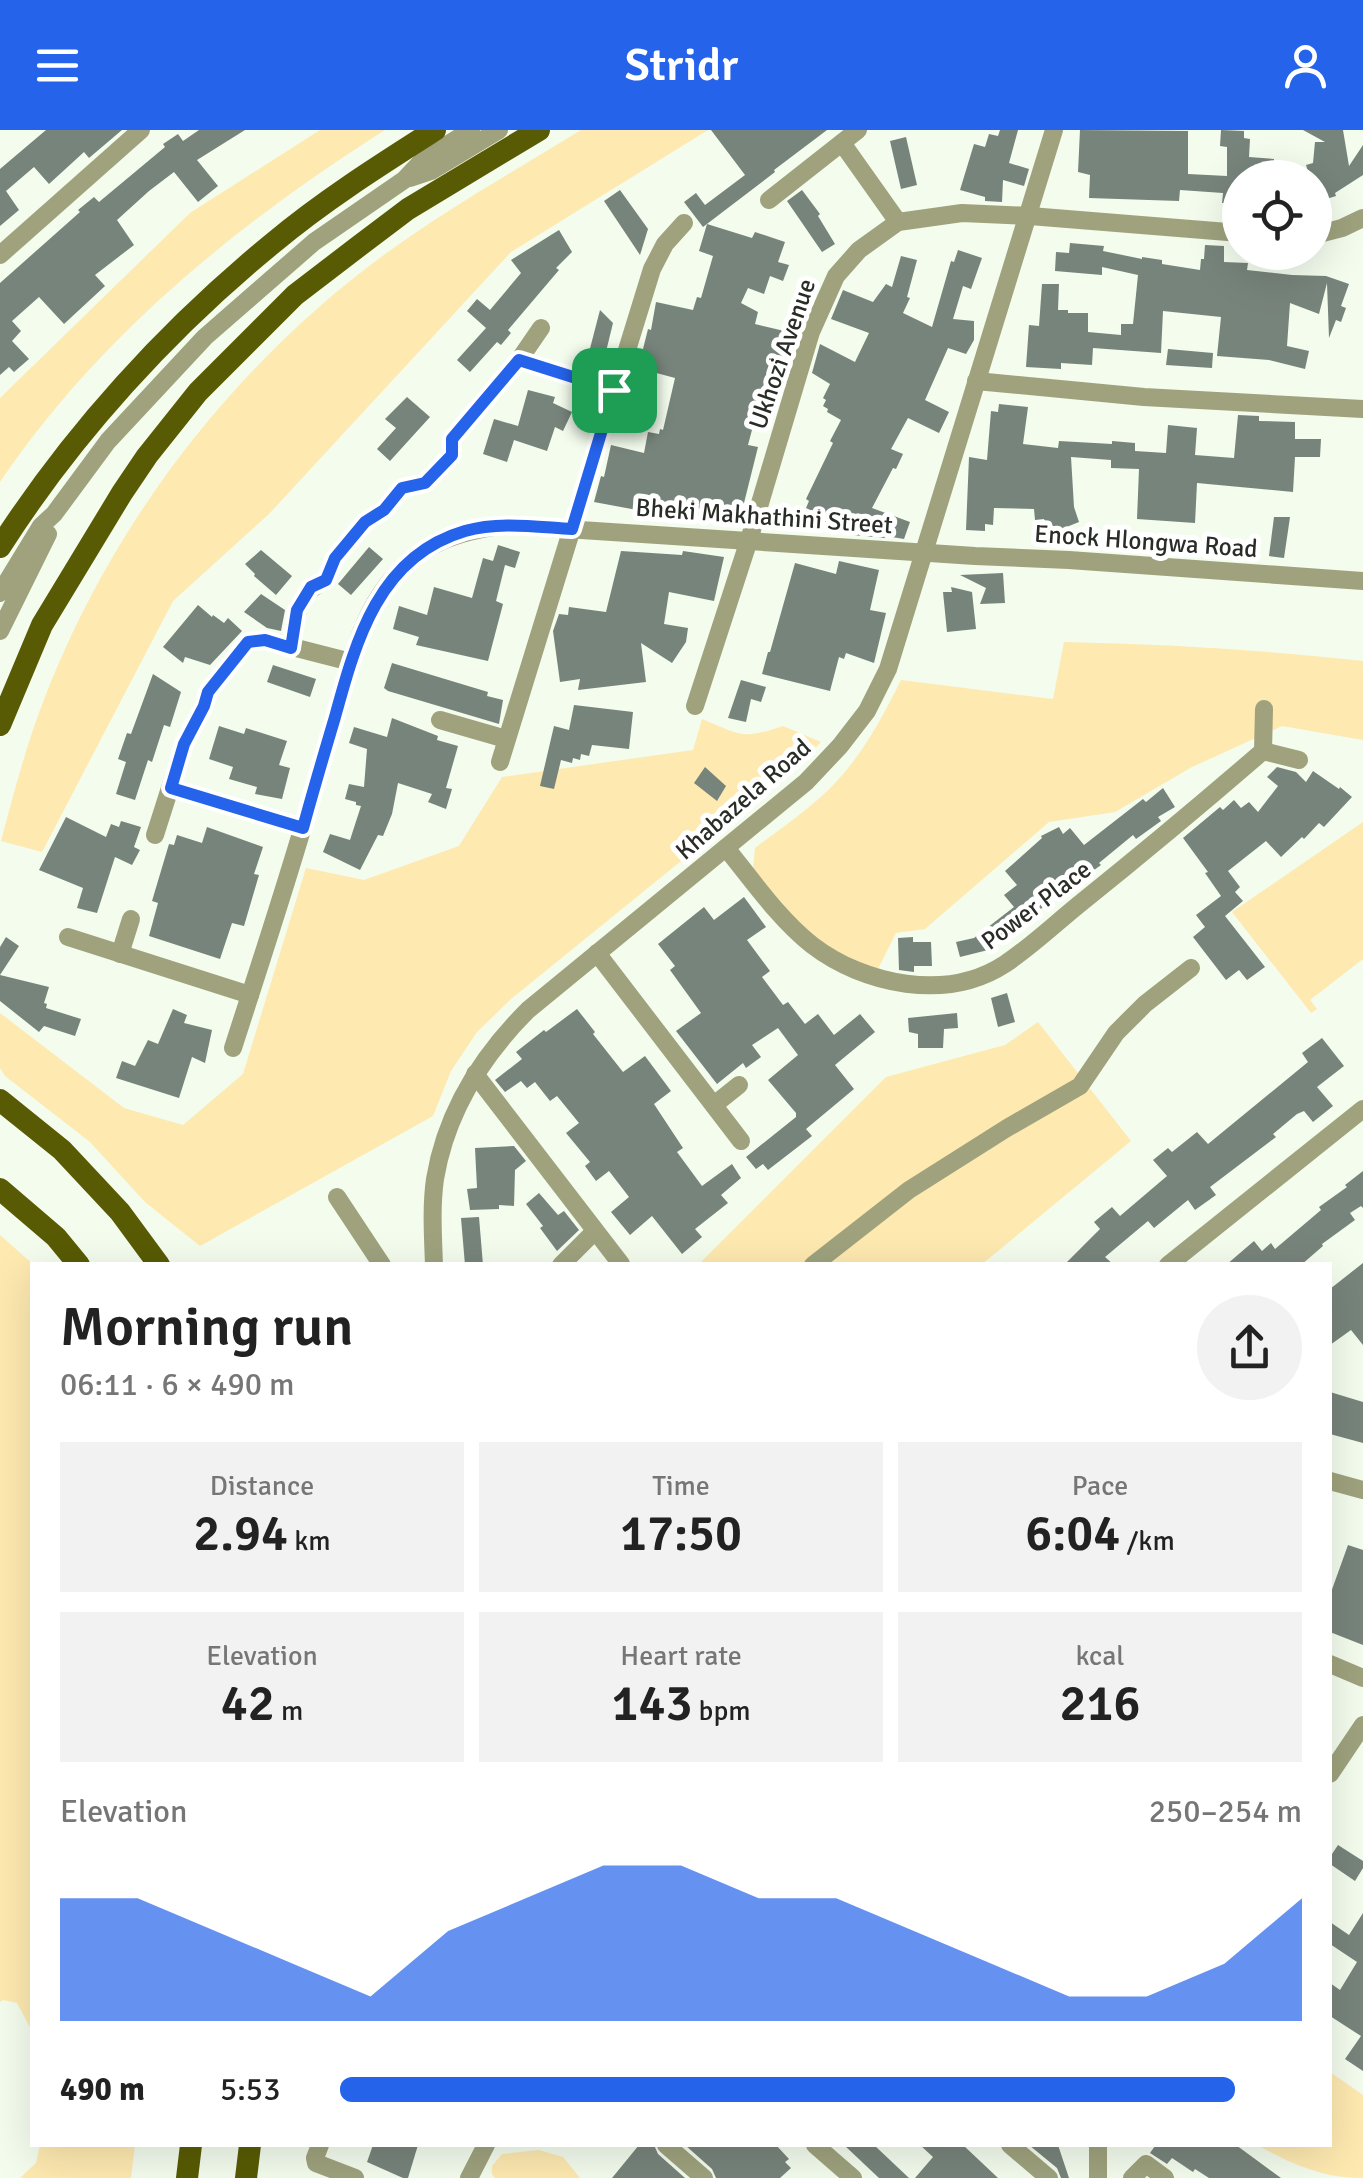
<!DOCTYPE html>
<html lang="en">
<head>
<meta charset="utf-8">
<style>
  body { margin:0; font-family:Signika,sans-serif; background:#f2f2f2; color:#222; height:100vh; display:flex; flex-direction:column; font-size:38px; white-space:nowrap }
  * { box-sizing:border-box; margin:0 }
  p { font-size:32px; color:#767676 }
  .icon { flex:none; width:55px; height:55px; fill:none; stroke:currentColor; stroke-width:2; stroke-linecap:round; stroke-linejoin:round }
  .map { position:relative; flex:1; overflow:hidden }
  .sheet { position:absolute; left:30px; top:1132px; width:1302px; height:885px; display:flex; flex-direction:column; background:#fff; border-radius:0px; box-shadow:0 10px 40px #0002 }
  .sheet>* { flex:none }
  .fabs { position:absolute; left:1222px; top:30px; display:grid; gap:20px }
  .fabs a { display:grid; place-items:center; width:110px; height:110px; border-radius:50%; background:#fff; box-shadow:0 10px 40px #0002; font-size:50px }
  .pin { position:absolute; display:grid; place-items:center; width:85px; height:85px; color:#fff; margin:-42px; border-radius:20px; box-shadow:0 5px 15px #0006 }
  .round { display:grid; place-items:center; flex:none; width:105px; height:105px; border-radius:52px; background:#f2f2f2 }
  .summary { display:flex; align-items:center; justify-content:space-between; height:170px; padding:0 30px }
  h1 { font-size:55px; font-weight:600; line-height:75px }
  .stats { display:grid; grid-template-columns:repeat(3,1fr); gap:15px; height:170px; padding:10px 30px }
  .stats div { display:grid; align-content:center; border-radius:0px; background:#f2f2f2; text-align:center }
  .stats b { font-size:50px; font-weight:600 }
  .stats small { font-size:28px; font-weight:400 }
  .stats p { font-size:28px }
  .chart { height:280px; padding:20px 30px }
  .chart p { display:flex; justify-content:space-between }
  .chart svg { width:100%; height:180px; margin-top:10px; fill:#2563eb; opacity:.7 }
  ul { padding:0 30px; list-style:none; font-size:32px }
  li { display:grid; grid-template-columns:160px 120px 1fr; align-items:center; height:75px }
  li i { height:25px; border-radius:12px; background:#2563eb }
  header { display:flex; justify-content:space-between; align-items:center; height:130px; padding:0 30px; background:#2563eb; color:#fff; font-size:45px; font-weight:600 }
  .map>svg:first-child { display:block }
  .green { fill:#fee9b0 }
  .building { fill:#77847b }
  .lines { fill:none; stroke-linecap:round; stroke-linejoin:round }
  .minor { stroke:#9fa27d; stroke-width:18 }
  .major { stroke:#585b03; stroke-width:22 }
  .route-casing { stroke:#fff; stroke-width:20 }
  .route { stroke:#2563eb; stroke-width:12 }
  .labels { text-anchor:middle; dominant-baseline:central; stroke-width:10; stroke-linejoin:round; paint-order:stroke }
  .street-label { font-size:25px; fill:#292c27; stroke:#fff }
</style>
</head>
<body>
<header><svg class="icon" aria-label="menu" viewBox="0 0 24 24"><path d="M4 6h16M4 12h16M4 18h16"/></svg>Stridr<svg class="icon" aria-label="person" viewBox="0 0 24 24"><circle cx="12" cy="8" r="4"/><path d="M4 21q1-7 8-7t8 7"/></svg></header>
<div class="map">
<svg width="1363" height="2048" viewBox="0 0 1363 2048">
  <rect width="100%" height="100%" fill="#f3fced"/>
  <g class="green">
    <path d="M320,0H385C237,94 99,206 0,352V268L190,83Z"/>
    <path d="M581,0H708L511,122L269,384L173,471L42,722L1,711C10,677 19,643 30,609C94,416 224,241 388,122C450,77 516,40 581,0Z"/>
    <path d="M1064,512C1164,514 1263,520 1363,531V610L1282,596L1192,637L1115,682L1049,692L925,799L896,803L876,843L838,824L809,805L753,739L755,718C778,701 802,684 823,665C858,633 880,592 901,550L1053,569Z"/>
    <path d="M702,589C741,605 742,610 783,596L821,612L797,637L511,869L477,902L451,941L433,986L200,1116L145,1072L90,1012L5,946L0,938V883L124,978L183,995L243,944L306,738L364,750L459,716L502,647L693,620Z"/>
    <polygon points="1363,692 1363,829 1310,870 1317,879 1311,883 1232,782"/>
    <polygon points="1038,892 1131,1011 981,1135 698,1135 886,947 1005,915"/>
    <polygon points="0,1105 34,1135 32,1901 17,1873 3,1870 0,1872"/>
    <path d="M1330,1942L1363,1965V2048C1323,2048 1292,2034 1257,2015H1330Z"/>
    <polygon points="40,2015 135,2015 131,2048 20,2048 36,2033"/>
    <polygon points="539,2020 563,2027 580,2048 495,2048 492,2044 492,2036 502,2024"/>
  </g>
  <g class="building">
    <polygon points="46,0 122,0 89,28 84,22 49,54 34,37 6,61 19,80 0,96 0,39"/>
    <polygon points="199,0 245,0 197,30 218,56 198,72 174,42 149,61 117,90 134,115 95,145 105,156 64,194 39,167 12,191 21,201 12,211 29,229 14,242 9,237 0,245 0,153 80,82 78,80 94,67 99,72 165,17 163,14 178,4 183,11"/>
    <polygon points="711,0 827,0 774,40 775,42 703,97 684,72 696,63 705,75 745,45"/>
    <polygon points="1000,0 1018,0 1009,33 1029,39 1024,56 1003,50 1002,72 985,71 985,67 960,60 974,14 985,17 989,4 998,6"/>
    <polygon points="1080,0 1188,1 1188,44 1227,46 1227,17 1220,16 1221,0 1244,1 1244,8 1250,9 1249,27 1274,29 1272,48 1240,48 1240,74 1222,73 1223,63 1180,60 1179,71 1089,68 1090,45 1078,42"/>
    <polygon points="1303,0 1343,0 1349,36 1363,15 1363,45 1335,63 1336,66 1320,71 1315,48 1310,48 1306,35 1313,33 1315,12 1325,12"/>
    <polygon points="906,7 917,55 901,59 890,11"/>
    <polygon points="620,60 648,99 640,125 604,71"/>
    <polygon points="802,60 820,84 818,86 835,114 822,122 787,71"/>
    <polygon points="707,94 752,108 755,102 785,112 778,132 789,135 783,151 770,146 764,164 748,158 741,173 758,182 755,194 797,204 790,230 787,228 784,243 768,239 748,315 758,317 738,397 696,388 696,391 594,372 601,346 604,347 611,315 644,323 648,302 659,304 660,299 663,300 675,248 638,238 642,223 645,221 643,219 648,199 651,200 656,172 693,180 697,167 701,168 713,126 699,121"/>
    <polygon points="559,100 572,122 556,138 559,140 508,200 511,203 501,215 497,212 470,242 457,230 486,198 467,181 477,169 490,180 521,143 511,130"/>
    <polygon points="1070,113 1104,116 1103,121 1142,129 1142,127 1162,130 1162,134 1200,140 1201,129 1204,129 1205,115 1224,116 1224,132 1248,133 1247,140 1292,145 1326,146 1349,154 1341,176 1346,178 1341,192 1336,190 1329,208 1327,153 1319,184 1290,173 1287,216 1309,221 1305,239 1269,230 1217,226 1221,187 1163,181 1161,223 1093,218 1092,235 1061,233 1061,239 1026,237 1029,195 1039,196 1042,154 1059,154 1058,180 1068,180 1068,183 1088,183 1088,202 1121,205 1121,194 1133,194 1138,145 1102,137 1102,145 1055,141 1056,122 1069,123"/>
    <polygon points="958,120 982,128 971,159 963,156 953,189 974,191 974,210 966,224 948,218 925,270 949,282 939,303 908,288 891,319 903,324 896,339 893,338 872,378 910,392 904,409 886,406 885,408 852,405 815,387 817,383 806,378 809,371 806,369 833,313 830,311 841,290 827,282 828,279 823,276 826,270 823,268 830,254 812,243 820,214 855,232 869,203 831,189 843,160 873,172 886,154 892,157 901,126 917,130 907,167 910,168 903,183 932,197 951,131 954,132"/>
    <polygon points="600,180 613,193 603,234 587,230"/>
    <polygon points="1168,219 1213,223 1212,238 1166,235"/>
    <polygon points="528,260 555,267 553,273 572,282 563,301 555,297 547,321 514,310 507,332 483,324 494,289 518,296"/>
    <polygon points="407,267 430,287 390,331 377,319 396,298 385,289"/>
    <polygon points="999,274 1028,277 1023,314 1058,318 1059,311 1112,314 1112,311 1135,313 1135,321 1166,323 1168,295 1197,298 1195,325 1234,328 1238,285 1259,286 1259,291 1295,292 1295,309 1321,309 1320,327 1295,327 1293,362 1197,353 1195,393 1137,389 1139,339 1111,338 1111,330 1071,327 1074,377 1079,392 1069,396 1071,399 1052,408 1044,389 1035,390 1034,379 994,378 993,395 985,394 985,401 966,400 969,327 987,330 991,281 998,282"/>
    <polygon points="1274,387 1290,387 1284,428 1269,426"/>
    <polygon points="498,415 520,422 515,438 505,435 496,471 503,474 488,531 416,515 419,507 393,499 399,476 427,485 434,457 472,468 483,428 493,431"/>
    <polygon points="369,417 383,429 351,465 338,454"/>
    <polygon points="261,420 292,446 276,465 254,446 255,444 245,434"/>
    <polygon points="621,421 682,425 683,421 724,427 714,471 669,462 664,494 688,498 686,512 672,533 641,513 646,552 578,560 580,549 560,552 553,501 559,484 568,485 569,477 606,482"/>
    <polygon points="839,431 879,440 870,480 886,483 874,533 846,523 844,529 839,527 830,561 762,544 768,522 770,522 795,433 836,444"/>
    <polygon points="1003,443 1005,473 980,474 986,458 960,445"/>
    <polygon points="951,457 972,462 976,499 947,502 943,462 952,462"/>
    <polygon points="261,464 285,480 281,501 267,498 244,482"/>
    <polygon points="198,475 212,487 213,485 224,493 228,488 242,501 210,535 185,527 183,533 163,517"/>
    <polygon points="392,533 488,562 487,566 503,570 499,594 388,561 384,558"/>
    <polygon points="273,535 316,549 310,567 267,552"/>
    <polygon points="153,544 181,562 170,597 164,595 152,632 148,630 135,670 116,664 126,632 118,629 127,603 131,604"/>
    <polygon points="741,550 766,557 761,572 751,569 746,592 728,588"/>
    <polygon points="574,575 633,582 629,619 592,615 589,626 581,624 580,630 573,628 572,633 561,630 554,659 540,656 554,596 569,600"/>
    <polygon points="392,588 438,606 437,610 458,616 446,658 452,659 446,679 428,672 432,664 398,653 392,684 383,706 378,705 360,740 323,722 330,704 350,710 361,676 356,675 356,672 345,669 349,654 364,657 367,619 349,613 354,597 387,607"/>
    <polygon points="219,596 244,604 246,598 287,611 279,635 290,638 282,669 255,664 257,657 229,649 233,637 209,629"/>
    <polygon points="705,637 726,656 717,671 694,653"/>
    <polygon points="1277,637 1296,642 1306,652 1313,641 1339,659 1340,657 1352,667 1324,697 1319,693 1304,709 1302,707 1281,727 1266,711 1228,741 1240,757 1235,762 1243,771 1225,786 1265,837 1247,850 1239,840 1226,850 1193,807 1205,797 1196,785 1221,766 1205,743 1208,742 1183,708 1220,677 1223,680 1234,670 1241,678 1249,672 1258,682 1278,656 1267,647"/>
    <polygon points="1163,658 1175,677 1158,687 1161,691 1136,709 1133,705 1099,733 1101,735 1001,808 988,820 960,827 956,812 974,808 1014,777 1004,765 1017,755 1005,741 1042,708 1041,706 1059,697 1063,704 1070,698 1084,715 1143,669 1146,672"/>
    <polygon points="66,687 106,707 111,694 119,697 121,691 141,697 134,717 140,720 132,735 115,727 97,783 77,778 83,758 39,740"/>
    <polygon points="207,697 263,717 254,744 259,745 244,796 232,793 220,829 149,806 158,773 152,771 169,714 174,715 177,705 202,713"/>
    <polygon points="744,767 766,797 747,810 770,841 762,847 783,875 788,872 805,894 818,884 834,905 860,884 875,902 835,935 854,959 806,999 812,1006 768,1040 763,1034 756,1039 746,1027 796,987 796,983 768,950 798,925 778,898 752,915 761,927 746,938 743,933 717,954 676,901 701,883 670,840 675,836 658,814 704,777 714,790"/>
    <polygon points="6,807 19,816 0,845 49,857 44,873 47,874 46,878 81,889 75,906 44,896 39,902 0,871 0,817"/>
    <polygon points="913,807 913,812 931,812 932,836 914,836 914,842 899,840 898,808"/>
    <polygon points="1007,863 1015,892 998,897 991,868"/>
    <polygon points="173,879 187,885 184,893 212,900 205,933 192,927 179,968 116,948 122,931 135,936 148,910 158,914"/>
    <polygon points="577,879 595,902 593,904 623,942 645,926 671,961 654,974 683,1018 677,1022 702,1056 732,1034 741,1048 721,1065 728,1073 695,1099 702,1107 682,1124 652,1086 630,1105 611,1082 629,1067 609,1041 596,1051 585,1036 590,1032 566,1003 579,993 557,966 550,971 535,952 527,958 521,951 505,962 495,950 522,929 516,922 544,900 546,902"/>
    <polygon points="957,883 958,898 944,899 943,918 918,918 918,904 909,902 908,888"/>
    <polygon points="1322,908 1344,936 1317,957 1333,976 1313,992 1304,981 1297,984 1273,1004 1276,1007 1210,1057 1216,1065 1195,1080 1188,1070 1154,1098 1148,1091 1105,1127 1114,1135 1064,1135 1100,1099 1094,1092 1112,1077 1120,1086 1167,1046 1153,1030 1168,1018 1172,1022 1197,1002 1208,1014 1308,932 1302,923"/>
    <polygon points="514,1016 526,1031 515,1040 514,1076 499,1075 499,1079 470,1080 467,1059 477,1058 475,1018"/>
    <polygon points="1363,1041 1363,1078 1361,1076 1350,1083 1355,1090 1322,1114 1323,1116 1301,1135 1226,1135 1254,1111 1262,1121 1271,1113 1275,1119 1321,1080 1319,1077 1347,1057 1345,1055"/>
    <polygon points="539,1063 558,1085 564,1081 579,1100 557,1121 540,1098 543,1096 526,1074"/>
    <polygon points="479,1087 483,1135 465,1135 461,1088"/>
    <polygon points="1363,1133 1363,1215 1351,1200 1330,1215 1330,1159"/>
    <polygon points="1330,1262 1363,1272 1363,1313 1330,1304"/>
    <polygon points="1348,1415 1363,1420 1363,1515 1330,1502 1330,1465"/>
    <polygon points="1338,1715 1363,1731 1363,1738 1355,1751 1330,1734 1330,1727"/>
    <polygon points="1363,1783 1363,1941 1345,1929 1361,1906 1330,1886 1330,1853 1340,1860 1357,1832 1330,1814 1330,1792 1349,1805"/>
    <polygon points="373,2015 418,2015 408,2048 403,2048 367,2032"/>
    <polygon points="639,2015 654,2015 658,2024 685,2048 612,2048"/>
    <polygon points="685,2015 776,2015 789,2029 785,2032 791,2038 780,2048 716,2048 712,2039"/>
    <polygon points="844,2015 874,2015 909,2048 879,2048"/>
    <polygon points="920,2015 963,2015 998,2048 915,2048 933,2027"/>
    <polygon points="1029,2015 1058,2015 1069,2048 1061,2048 1057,2038"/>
    <polygon points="1153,2015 1236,2015 1281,2048 1209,2048 1195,2039 1193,2042 1172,2028 1167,2034 1150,2023 1155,2016"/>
  </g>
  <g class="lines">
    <g class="minor">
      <polyline points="842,13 898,92"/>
      <polyline points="410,48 431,41 499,0"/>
      <polyline points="769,70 858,0"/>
      <polyline points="1315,105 1342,98 1363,88"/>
      <polyline points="0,125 141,0"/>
      <polyline points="519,230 614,260"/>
      <polyline points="976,251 1144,267 1363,279"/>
      <polyline points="0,463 41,396 54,384 108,311 205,207 314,112 404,50 423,30 471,0"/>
      <polyline points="0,501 48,404"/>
      <path d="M291,518C296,487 295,464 326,450L335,428L365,392L384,380L402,358L425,353L452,325V309L519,230L541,198"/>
      <polyline points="695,576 749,410 811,202 836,146 859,120 898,92 962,83 1030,86 1240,103"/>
      <polyline points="440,590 506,609"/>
      <polyline points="1263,621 1299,630"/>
      <polyline points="500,632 652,139 665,114 684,93"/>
      <polyline points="171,658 303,698"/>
      <polyline points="155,705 184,614 204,577 208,562 248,513 265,510 351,532"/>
      <path d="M726,718C753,751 779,789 812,815C864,855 947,872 1005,834C1032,816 1057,792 1082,772C1143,723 1204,672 1263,621L1264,579"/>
      <polyline points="68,807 250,865"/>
      <polyline points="597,823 741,1011"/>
      <polyline points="120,824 131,789"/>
      <path d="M233,918C257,843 282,768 304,693C316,651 328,609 340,568C352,528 363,483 391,450C424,412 457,402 505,395L975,426L1069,430L1363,451"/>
      <polyline points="475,944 621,1134"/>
      <polyline points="714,975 739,955"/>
      <polyline points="337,1067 382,1135"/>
      <path d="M434,1135C433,1106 431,1077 435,1049C446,982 481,927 528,880L806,652L840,616L867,581L888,539L1054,0"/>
      <polyline points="561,1135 595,1101"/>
      <polyline points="813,1135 909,1060 1007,998 1080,956 1116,903 1145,874 1191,838"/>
      <polyline points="1168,1135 1363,979"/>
      <polyline points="1330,1351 1363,1360"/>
      <polyline points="1330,1534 1363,1548"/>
      <polyline points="1330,1644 1363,1595"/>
      <polyline points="320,2015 315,2028 316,2033 355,2048"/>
      <polyline points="666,2015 704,2048"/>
      <polyline points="815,2015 853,2048"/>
      <polyline points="1010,2015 1049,2048"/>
      <polyline points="469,2048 486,2015"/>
      <polyline points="1098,2048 1098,2015"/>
      <polyline points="1132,2048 1146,2034 1165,2048"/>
    </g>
    <g class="major">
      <path d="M0,417C73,303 168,199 273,113C323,71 380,35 435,0"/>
      <polyline points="0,595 42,495 122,363 147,326 198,262 295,165 359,116 408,79 539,0"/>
      <polyline points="0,970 62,1020 120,1082 159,1135"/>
      <polyline points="0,1059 56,1107 79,1135"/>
      <polyline points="187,2048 191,2015"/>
      <polyline points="246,2048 250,2015"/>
    </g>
  </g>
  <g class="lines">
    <g class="route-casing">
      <path id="route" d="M519,230L614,260L572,399C537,397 499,391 465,401C379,426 356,510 335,587C324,624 313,661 303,698L171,658L184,614L204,576L208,562L248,512L265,510L291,518L297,480L311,457L326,450L335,428L365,392L384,380L402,358L425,353L452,325V309Z"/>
    </g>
    <use href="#route" class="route"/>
  </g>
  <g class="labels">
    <g class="street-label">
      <text transform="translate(782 224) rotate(-71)">Ukhozi Avenue</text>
      <text transform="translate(764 386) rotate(4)">Bheki Makhathini Street</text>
      <text transform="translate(1146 411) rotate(4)">Enock Hlongwa Road</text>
      <text transform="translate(743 669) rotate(-41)">Khabazela Road</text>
      <text transform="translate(1036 775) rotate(-37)">Power Place</text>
    </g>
  </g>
</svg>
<div class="fabs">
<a><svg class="icon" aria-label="locate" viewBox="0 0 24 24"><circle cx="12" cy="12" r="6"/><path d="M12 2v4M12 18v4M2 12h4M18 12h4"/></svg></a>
</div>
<div class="pin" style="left:614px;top:260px;background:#1e9e55"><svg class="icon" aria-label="arrive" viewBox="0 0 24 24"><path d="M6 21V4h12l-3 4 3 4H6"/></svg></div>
<section class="sheet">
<div class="summary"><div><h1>Morning run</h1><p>06:11 · 6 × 490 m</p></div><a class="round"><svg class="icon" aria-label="share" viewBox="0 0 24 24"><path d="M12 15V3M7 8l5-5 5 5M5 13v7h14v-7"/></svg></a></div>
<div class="stats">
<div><p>Distance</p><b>2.94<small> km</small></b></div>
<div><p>Time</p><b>17:50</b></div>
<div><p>Pace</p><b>6:04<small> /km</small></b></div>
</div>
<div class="stats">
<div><p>Elevation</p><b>42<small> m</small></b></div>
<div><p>Heart rate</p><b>143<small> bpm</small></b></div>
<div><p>kcal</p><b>216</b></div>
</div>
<div class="chart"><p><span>Elevation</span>250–254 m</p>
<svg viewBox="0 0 160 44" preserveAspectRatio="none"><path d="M0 44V14L10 14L20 22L30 30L40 38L50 22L60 14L70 6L80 6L90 14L100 14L110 22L120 30L130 38L140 38L150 30L160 14V44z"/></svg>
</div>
<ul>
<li><b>490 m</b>5:53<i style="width:93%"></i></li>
</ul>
</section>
</div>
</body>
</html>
